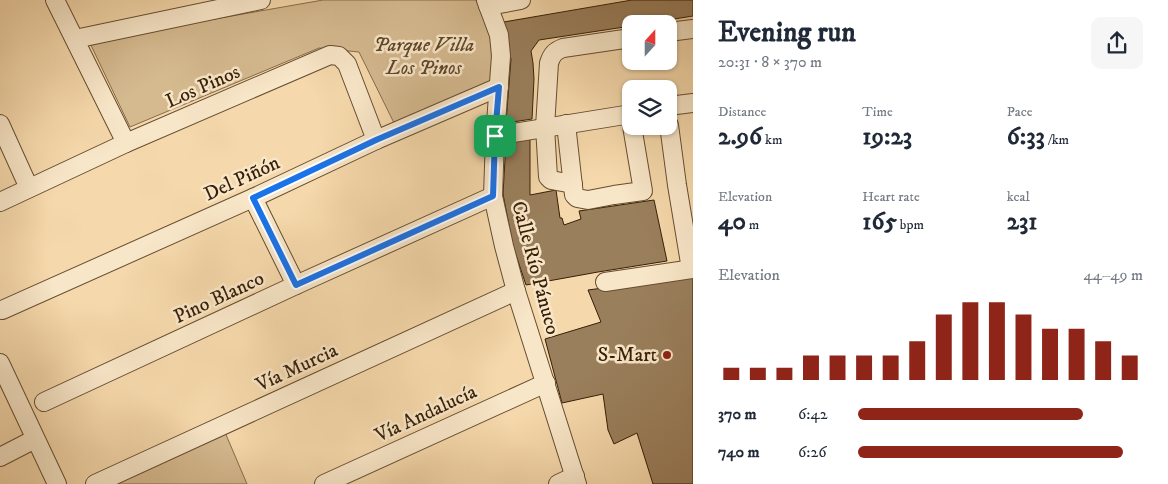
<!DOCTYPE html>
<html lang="en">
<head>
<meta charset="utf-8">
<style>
  body { margin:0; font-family:"IM FELL DW Pica",serif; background:#f6f6f7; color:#1f2937; height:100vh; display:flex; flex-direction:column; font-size:19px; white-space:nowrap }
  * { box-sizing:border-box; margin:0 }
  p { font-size:16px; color:#747a83 }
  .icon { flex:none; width:28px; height:28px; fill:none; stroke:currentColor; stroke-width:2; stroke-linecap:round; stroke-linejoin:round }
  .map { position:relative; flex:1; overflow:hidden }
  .details { display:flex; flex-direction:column; background:#fff; width:475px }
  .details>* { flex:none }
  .needle { width:32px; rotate:21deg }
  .buttons { position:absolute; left:622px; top:15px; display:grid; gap:10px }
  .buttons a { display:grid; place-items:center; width:55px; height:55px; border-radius:10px; background:#fff; box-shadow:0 1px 4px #0004; font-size:25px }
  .pin { position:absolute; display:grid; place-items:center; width:42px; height:42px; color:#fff; margin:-21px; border-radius:10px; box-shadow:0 2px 8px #0006 }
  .round { display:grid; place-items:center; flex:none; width:52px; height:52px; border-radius:10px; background:#f6f6f7 }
  .summary { display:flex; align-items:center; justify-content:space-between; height:85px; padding:0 25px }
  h1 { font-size:28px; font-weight:800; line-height:38px }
  .metrics { display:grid; grid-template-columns:repeat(3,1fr); gap:8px; height:85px; padding:5px 25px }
  .metrics div { display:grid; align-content:center }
  .metrics b { font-size:25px; font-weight:800 }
  .metrics small { font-size:14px; font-weight:400 }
  .metrics p { font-size:14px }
  .chart { height:140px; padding:10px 25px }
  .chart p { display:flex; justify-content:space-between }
  .chart svg { width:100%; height:90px; margin-top:5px; stroke:#8f2418; stroke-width:6 }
  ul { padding:0 25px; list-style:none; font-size:16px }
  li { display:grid; grid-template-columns:80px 60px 1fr; align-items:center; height:38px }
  li i { height:12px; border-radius:6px; background:#8f2418 }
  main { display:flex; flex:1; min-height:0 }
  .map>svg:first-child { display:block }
  .green { fill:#d5b98f; stroke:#866c4b }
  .building { fill:#9a7f5c; stroke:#371f07 }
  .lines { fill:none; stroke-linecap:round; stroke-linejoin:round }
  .minor-casing { stroke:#664d30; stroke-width:20 }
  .minor { stroke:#f8e6c8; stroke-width:18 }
  .route-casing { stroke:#fff; stroke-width:10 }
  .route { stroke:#1a73e8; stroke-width:6 }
  .poi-dot { fill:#8f2418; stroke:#f8e6c8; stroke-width:2 }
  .labels { text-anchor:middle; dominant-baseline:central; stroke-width:5; stroke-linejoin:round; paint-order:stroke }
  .park-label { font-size:20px; font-style:italic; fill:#5e4629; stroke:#f8e6c8 }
  .street-label { font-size:20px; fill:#371f07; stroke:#f8e6c8 }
  .poi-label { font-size:20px; fill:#371f07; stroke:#f8e6c8; text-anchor:end }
</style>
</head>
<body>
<main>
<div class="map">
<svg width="693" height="484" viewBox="0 0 693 484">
  <rect width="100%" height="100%" fill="#f5d8ab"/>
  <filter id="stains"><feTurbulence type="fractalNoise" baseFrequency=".004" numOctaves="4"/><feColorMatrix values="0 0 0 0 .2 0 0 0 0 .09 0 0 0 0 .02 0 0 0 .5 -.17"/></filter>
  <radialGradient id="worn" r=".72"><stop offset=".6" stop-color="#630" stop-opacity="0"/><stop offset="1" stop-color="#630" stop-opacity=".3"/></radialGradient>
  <g class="green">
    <polygon points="323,0 476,0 495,41 492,88 397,129 359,52 319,48 130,127 89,41"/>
    <polygon points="224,430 247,484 97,484"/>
  </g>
  <g class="building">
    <polygon points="632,0 693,0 693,16 643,24 631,24 631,26 539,40 531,51 533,63 534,79 532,119 506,123 511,59 498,23"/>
    <polygon points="530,138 530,195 556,190 560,218 562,218 564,225 581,219 579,211 654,200 667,261 598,272 526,285 513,246 503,194 504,177 506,142"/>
    <polygon points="693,276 693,484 653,484 637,433 614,444 608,430 603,394 562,403 545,339 601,322 588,290"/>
  </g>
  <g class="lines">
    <g class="minor-casing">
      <g id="minor">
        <polyline points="55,0 126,143"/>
        <polyline points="486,0 499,35 501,56 495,136 493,196 504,246 516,291 577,484"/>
        <polyline points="488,6 521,0"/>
        <polyline points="669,32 693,29"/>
        <polyline points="75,39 261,0"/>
        <polyline points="669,106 693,103"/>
        <polyline points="0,124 29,188"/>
        <polyline points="566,124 574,195 577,198 588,200 614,195 643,191 632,126"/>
        <polyline points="669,125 677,185 691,269"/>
        <polyline points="495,136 631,114"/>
        <path d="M573,184L551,180L548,177L545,127L549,63C552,54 555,51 563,48L631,38"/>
        <polyline points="253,198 296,285"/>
        <polyline points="0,202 126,143 330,55 339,56 347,64 376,140"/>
        <polyline points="605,282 693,269"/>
        <polyline points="2,310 253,198 376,140 499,87"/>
        <polyline points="0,363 57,484"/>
        <polyline points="44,402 296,285 493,196"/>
        <polyline points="0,457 35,439"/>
        <polyline points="95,484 516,291"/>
        <polyline points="324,484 546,383"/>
        <polyline points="558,484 575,476"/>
      </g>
    </g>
    <use href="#minor" class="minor"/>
  </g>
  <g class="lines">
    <g class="route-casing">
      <polygon id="route" points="499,87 495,136 493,196 296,285 253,198 376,140"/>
    </g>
    <use href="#route" class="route"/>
  </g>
  <circle class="poi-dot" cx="667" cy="355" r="5"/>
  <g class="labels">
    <g class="park-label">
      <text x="424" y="45">Parque Villa<tspan x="424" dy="23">Los Pinos</tspan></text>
    </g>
    <g class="street-label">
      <text transform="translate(203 87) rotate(-24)">Los Pinos</text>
      <text transform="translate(242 179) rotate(-25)">Del Piñón</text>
      <text transform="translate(535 268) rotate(75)">Calle Río Pánuco</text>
      <text transform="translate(219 298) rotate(-25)">Pino Blanco</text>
      <text transform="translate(297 368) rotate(-25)">Vía Murcia</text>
      <text transform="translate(426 414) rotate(-25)">Vía Andalucía</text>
    </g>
    <g class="poi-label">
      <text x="657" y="355">S-Mart</text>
    </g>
  </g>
  <rect width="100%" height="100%" filter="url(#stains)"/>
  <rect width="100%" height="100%" fill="url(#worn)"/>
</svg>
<div class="buttons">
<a><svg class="needle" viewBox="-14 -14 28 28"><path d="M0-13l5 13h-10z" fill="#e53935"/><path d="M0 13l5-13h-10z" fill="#747a83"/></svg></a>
<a><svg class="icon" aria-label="layers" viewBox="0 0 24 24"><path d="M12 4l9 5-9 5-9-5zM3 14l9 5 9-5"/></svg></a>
</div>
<div class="pin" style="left:495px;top:136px;background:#1e9e55"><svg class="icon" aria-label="arrive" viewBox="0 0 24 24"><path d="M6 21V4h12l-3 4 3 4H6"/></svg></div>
</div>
<section class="details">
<div class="summary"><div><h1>Evening run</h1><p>20:31 · 8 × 370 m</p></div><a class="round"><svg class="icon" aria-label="share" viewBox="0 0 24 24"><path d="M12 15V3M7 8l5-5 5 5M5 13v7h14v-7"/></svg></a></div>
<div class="metrics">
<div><p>Distance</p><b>2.96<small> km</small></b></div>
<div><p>Time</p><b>19:23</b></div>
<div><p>Pace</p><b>6:33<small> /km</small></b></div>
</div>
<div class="metrics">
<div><p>Elevation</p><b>40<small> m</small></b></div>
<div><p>Heart rate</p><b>165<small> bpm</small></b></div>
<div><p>kcal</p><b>231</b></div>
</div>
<div class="chart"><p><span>Elevation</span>44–49 m</p>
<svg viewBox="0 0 160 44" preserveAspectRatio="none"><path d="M5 44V38M15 44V38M25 44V38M35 44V32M45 44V32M55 44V32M65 44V32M75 44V25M85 44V12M95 44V6M105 44V6M115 44V12M125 44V19M135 44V19M145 44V25M155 44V32"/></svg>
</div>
<ul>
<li><b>370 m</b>6:42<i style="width:79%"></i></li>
<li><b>740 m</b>6:26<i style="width:93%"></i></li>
</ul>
</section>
</main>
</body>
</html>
